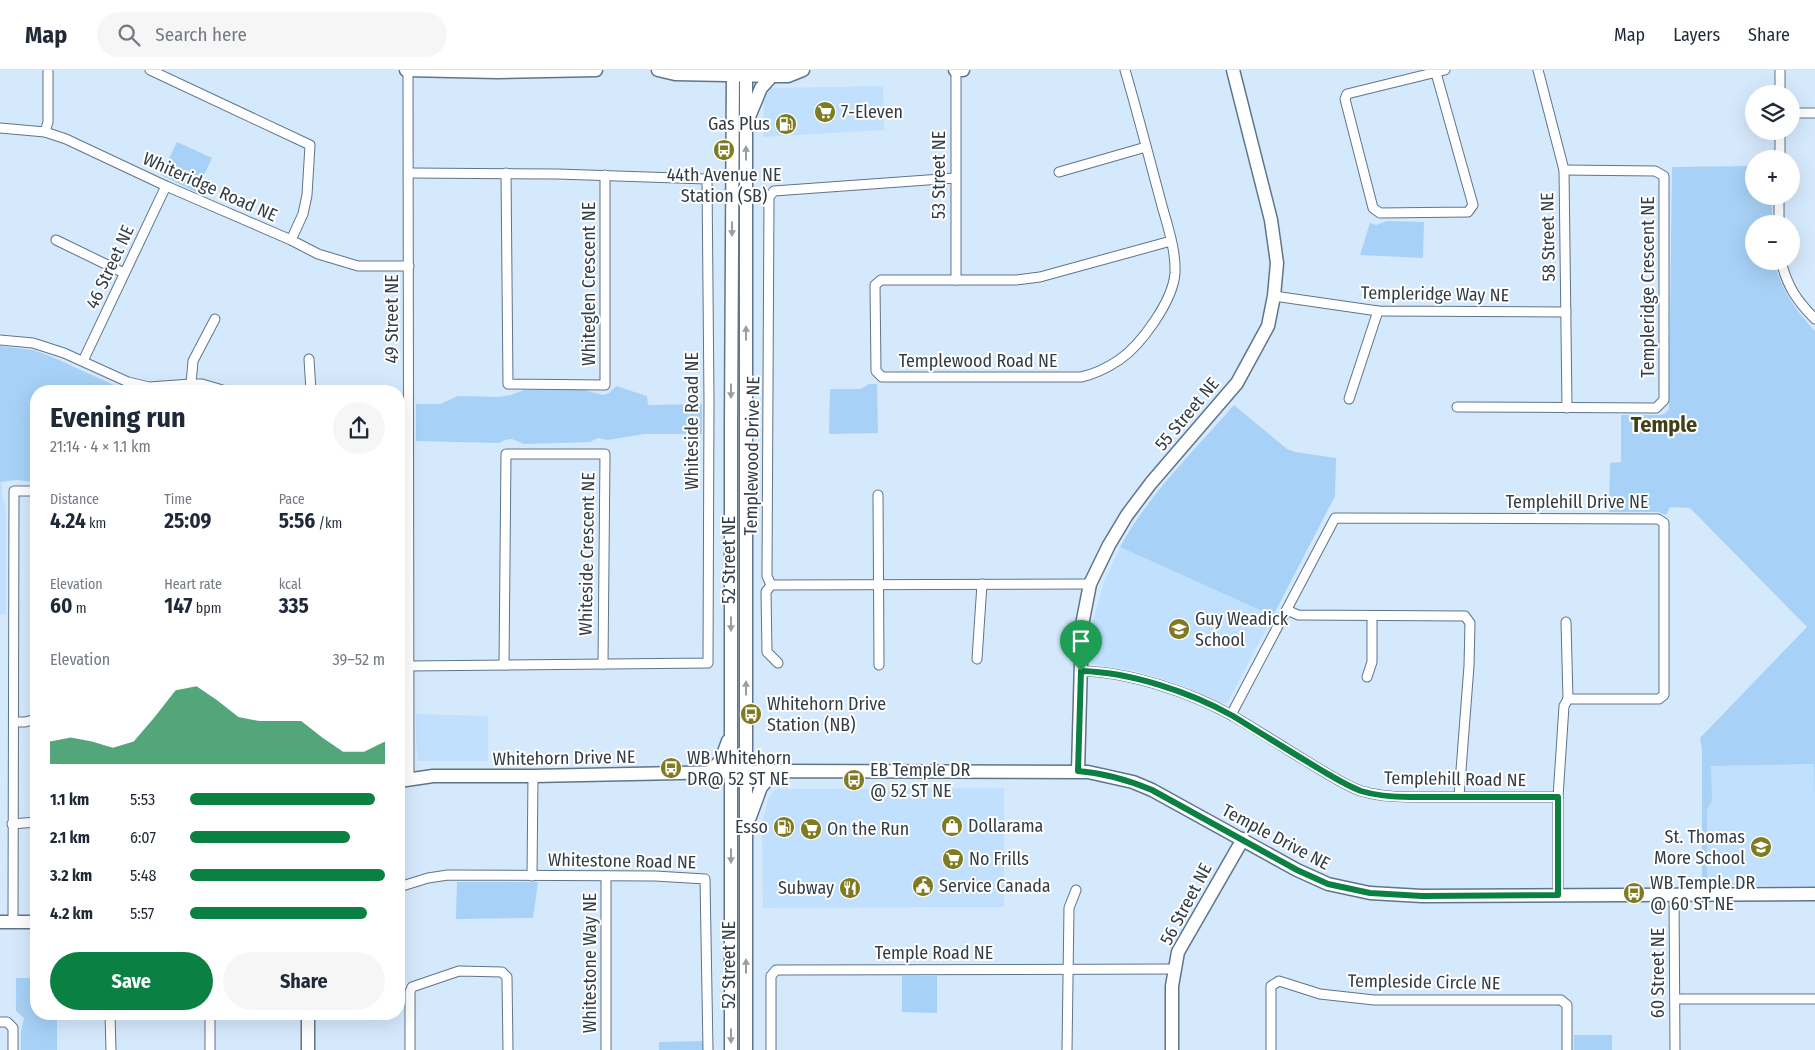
<!DOCTYPE html>
<html lang="en">
<head>
<meta charset="utf-8">
<style>
  body { margin:0; font-family:"Fira Sans Condensed",sans-serif; background:#f6f6f7; color:#1f2937; height:100vh; display:flex; flex-direction:column; font-size:19px; white-space:nowrap }
  * { box-sizing:border-box; margin:0 }
  p { font-size:16px; color:#747a83 }
  .icon { flex:none; width:28px; height:28px; fill:none; stroke:currentColor; stroke-width:2; stroke-linecap:round; stroke-linejoin:round }
  .map { position:relative; flex:1; overflow:hidden }
  .details { position:absolute; left:30px; top:315px; width:375px; height:635px; display:flex; flex-direction:column; background:#fff; border-radius:20px; box-shadow:0 5px 20px #0002 }
  .details>* { flex:none }
  .controls { position:absolute; left:1745px; top:15px; display:grid; gap:10px }
  .controls a { display:grid; place-items:center; width:55px; height:55px; border-radius:50%; background:#fff; box-shadow:0 5px 20px #0002; font-size:25px }
  .pin { position:absolute; display:grid; place-items:center; width:42px; height:42px; color:#fff; margin:-51px -21px; border-radius:50% 50% 50% 0; rotate:-45deg; box-shadow:0 0 5px #0007 }
  .pin .icon { rotate:45deg }
  .round { display:grid; place-items:center; flex:none; width:52px; height:52px; border-radius:26px; background:#f6f6f7 }
  .overview { display:flex; align-items:center; justify-content:space-between; height:85px; padding:0 20px }
  h1 { font-size:28px; font-weight:700; line-height:38px }
  .figures { display:grid; grid-template-columns:repeat(3,1fr); gap:8px; height:85px; padding:5px 20px }
  .figures div { display:grid; align-content:center }
  .figures b { font-size:21px; font-weight:700 }
  .figures small { font-size:14px; font-weight:400 }
  .figures p { font-size:14px }
  .chart { height:140px; padding:10px 20px }
  .chart p { display:flex; justify-content:space-between }
  .chart svg { width:100%; height:90px; margin-top:5px; fill:#0b8043; opacity:.7 }
  .action { display:flex; gap:10px; margin-top:auto; padding:10px 20px }
  .action a { flex:1; height:58px; border-radius:30px; background:#0b8043; color:#fff; font-size:20px; font-weight:700; line-height:58px; text-align:center }
  .action a+a { background:#f6f6f7; color:#1f2937 }
  ul { padding:0 20px; list-style:none; font-size:16px }
  li { display:grid; grid-template-columns:80px 60px 1fr; align-items:center; height:38px }
  li i { height:12px; border-radius:6px; background:#0b8043 }
  header { display:flex; align-items:center; gap:30px; box-sizing:border-box; height:70px; padding:0 25px; background:#fff; border-bottom:1px solid #e0e1e3 }
  header strong { font-size:24px }
  nav { display:flex; gap:28px; margin-inline-start:auto; font-size:18px }
  .search { width:350px; height:45px; background:#f6f6f7; display:flex; align-items:center; gap:12px; box-sizing:border-box; padding:0 18px; border-radius:28px; color:#747a83; font-size:19px }
  .map>svg:first-child { display:block }
  .built { fill:#c0e0fd }
  .green { fill:#a7d1f6 }
  .lines { fill:none; stroke-linecap:round; stroke-linejoin:round }
  .street-casing { stroke:#5e758b; stroke-width:11 }
  .secondary-casing { stroke:#5e758b; stroke-width:15 }
  .street { stroke:#fff; stroke-width:9 }
  .secondary { stroke:#fff; stroke-width:12 }
  .oneway { fill:#989ea2 }
  .route-casing { stroke:#fff; stroke-width:10 }
  .route { stroke:#0b8043; stroke-width:6 }
  .labels { text-anchor:middle; dominant-baseline:central; stroke-width:4; stroke-linejoin:round; paint-order:stroke }
  .poi-label { font-size:18px; fill:#323d46; stroke:#fff; text-anchor:start }
  .street-label { font-size:18px; fill:#323d46; stroke:#fff }
  .district-label { font-size:22px; font-weight:bold; fill:#403f16; stroke:#fff }
</style>
</head>
<body>
<header>
<strong>Map</strong>
<div class="search"><svg class="icon" aria-label="search" viewBox="0 0 24 24"><circle cx="10" cy="10" r="6"/><path d="M15 15l6 6"/></svg>Search here</div>
<nav><a>Map</a><a>Layers</a><a>Share</a></nav>
</header>
<div class="map">
<svg width="1815" height="980" viewBox="0 0 1815 980">
  <rect width="100%" height="100%" fill="#d5e9fd"/>
  <g class="built">
    <polygon points="883,16 884,60 763,67 764,32 770,18"/>
    <polygon points="0,412 2,412 2,426 6,438 6,544 0,544"/>
    <polygon points="1120,477 1273,546 1229,630 1225,633 1220,633 1181,615 1157,607 1135,601 1093,594 1090,592 1093,551 1099,530 1104,512"/>
    <polygon points="416,644 488,646 488,691 418,691 416,671"/>
    <polygon points="1815,694 1815,816 1707,815 1707,740 1712,729 1711,696"/>
    <polygon points="1004,718 1004,837 763,838 762,755 768,729 772,722 778,719"/>
  </g>
  <g class="green">
    <polygon points="177,72 212,88 196,122 161,105"/>
    <path d="M1754,96V126H1772V154H1754V191H1774C1781,219 1795,240 1815,261V727L1814,694L1711,696L1712,730L1707,740V815L1702,816V681L1700,668L1807,557L1690,438L1670,437L1666,445L1658,442H1609L1610,393L1621,392V345H1659L1664,344L1669,339L1672,97Z"/>
    <polygon points="1387,151 1424,152 1423,188 1360,185 1370,153 1376,155"/>
    <polygon points="0,276 33,280 50,286 127,321 36,321 36,412 17,410 0,412"/>
    <polygon points="869,314 877,314 878,363 829,364 830,319 861,319"/>
    <polygon points="616,316 647,326 648,335 702,334 702,364 644,364 608,370 598,368 590,372 524,374 512,369 505,370 499,373 416,371 416,334 440,334 458,326 499,327 511,325 524,320 584,320 603,325 609,323"/>
    <path d="M1234,335L1287,379L1295,382L1336,388L1335,426L1273,546L1120,477C1149,424 1194,381 1234,335Z"/>
    <polygon points="457,812 538,812 533,848 456,849"/>
    <polygon points="902,906 937,906 937,943 902,942"/>
    <polygon points="16,908 36,908 36,944 57,944 57,980 21,980 21,961 24,948 16,941"/>
    <rect x="1574" y="965" width="38" height="15"/>
    <polygon points="704,971 704,980 659,980 659,972"/>
  </g>
  <g class="lines">
    <g class="street-casing">
      <g id="street">
        <polyline points="150,0 310,75 307,125 303,144 291,170"/>
        <polyline points="408,0 409,708"/>
        <path d="M1125,0C1138,44 1149,88 1161,132C1167,155 1176,179 1175,203C1173,231 1141,275 1119,290C1107,298 1095,304 1081,307H882L876,301L875,215L881,210H1016L1040,207L1171,171"/>
        <polyline points="1538,0 1564,100 1567,338"/>
        <polyline points="1780,0 1780,24"/>
        <polyline points="1436,3 1473,135 1468,142 1380,143 1373,138 1345,29 1347,24 1445,0"/>
        <polyline points="1791,43 1815,43"/>
        <polyline points="0,58 45,62 66,69 166,116 291,170 318,184 358,196 409,196"/>
        <polyline points="45,62 48,52 48,0"/>
        <polyline points="1780,89 1780,61"/>
        <polyline points="1059,102 1146,77"/>
        <polyline points="409,103 557,104 707,109 709,330 708,593 409,596"/>
        <polyline points="506,103 508,314 605,315 605,105"/>
        <polyline points="1779,154 1779,126"/>
        <polyline points="56,170 124,203"/>
        <path d="M1781,191C1787,216 1797,231 1815,249"/>
        <polyline points="956,210 956,0"/>
        <polyline points="1274,226 1378,241 1566,242"/>
        <polyline points="0,270 33,273 64,283 128,312 149,317 191,314 202,314 226,321"/>
        <polyline points="309,289 311,321"/>
        <polyline points="83,291 166,116"/>
        <polyline points="191,314 193,291 215,249"/>
        <polyline points="1349,329 1378,241"/>
        <polyline points="1457,337 1656,338 1664,330 1664,106 1655,101 1564,100"/>
        <polyline points="878,425 879,595"/>
        <polyline points="771,515 767,506 769,127 774,121 955,108"/>
        <polyline points="771,515 1090,514"/>
        <polyline points="771,515 766,522 767,582 778,593"/>
        <polyline points="1287,540 1298,545 1465,546 1470,553 1469,596 1459,726"/>
        <polyline points="1566,552 1568,629"/>
        <polyline points="977,589 982,514"/>
        <polyline points="504,595 506,384 605,384 603,594"/>
        <path d="M1081,601C1130,602 1190,622 1233,646C1262,663 1291,682 1321,700C1333,707 1347,716 1361,721C1377,726 1394,727 1410,727H1558"/>
        <polyline points="1367,607 1372,592 1372,546"/>
        <polyline points="1231,645 1335,448 1658,449 1664,453 1664,625 1659,629 1568,629 1564,636 1558,727 1558,825"/>
        <polyline points="14,652 25,652 36,649"/>
        <polyline points="12,754 36,752"/>
        <polyline points="532,806 533,706"/>
        <polyline points="399,817 428,808 448,805 655,806 705,809 708,980"/>
        <polyline points="1674,825 1675,980"/>
        <polyline points="13,852 14,421 36,421"/>
        <polyline points="1675,929 1815,929"/>
        <polyline points="110,944 111,980"/>
        <polyline points="210,944 210,980"/>
        <polyline points="0,952 7,952 13,958 13,980"/>
        <polyline points="410,980 410,922 412,917 459,901 502,902 507,907 508,980"/>
        <polyline points="606,980 606,806"/>
        <polyline points="771,980 771,906 776,900 1174,899"/>
        <polyline points="1067,980 1069,838 1076,820"/>
        <polyline points="1271,980 1271,916 1279,911 1320,924 1374,930 1561,930 1567,935 1567,980"/>
      </g>
    </g>
    <g class="secondary-casing">
      <g id="secondary">
        <polyline points="406,0 497,2 596,0"/>
        <polyline points="658,0 675,4 772,6 788,6 803,0"/>
        <polyline points="955,0 963,0"/>
        <polyline points="749,47 761,18 772,6"/>
        <polyline points="1078,701 1082,555 1090,514 1109,475 1127,445 1151,413 1237,313 1268,256 1274,226 1277,193 1271,150 1233,0"/>
        <polyline points="709,703 721,690 728,671"/>
        <polyline points="399,711 433,706 533,706 775,701 1088,702 1133,712 1152,720 1297,800 1328,814 1370,823 1422,826 1815,824"/>
        <polyline points="750,747 761,717 775,701"/>
        <polyline points="0,852 36,852"/>
        <polyline points="308,944 308,980"/>
        <polyline points="731,980 731,356 733,0"/>
        <polyline points="746,980 746,0"/>
        <polyline points="1172,980 1172,916 1178,882 1243,769"/>
      </g>
    </g>
    <use href="#street" class="street"/>
    <use href="#secondary" class="secondary"/>
  </g>
  <defs><path id="oneway-solid" d="M-6-.8H1V-3.2L6.5 0L1 3.2V.8H-6Z" transform="scale(1.25)"/></defs>
  <g class="oneway">
    <use href="#oneway-solid" transform="translate(746 83) rotate(-90)"/>
    <use href="#oneway-solid" transform="translate(732 159) rotate(90)"/>
    <use href="#oneway-solid" transform="translate(746 263) rotate(-90)"/>
    <use href="#oneway-solid" transform="translate(731 321) rotate(90)"/>
    <use href="#oneway-solid" transform="translate(731 554) rotate(90)"/>
    <use href="#oneway-solid" transform="translate(746 618) rotate(-90)"/>
    <use href="#oneway-solid" transform="translate(731 786) rotate(90)"/>
    <use href="#oneway-solid" transform="translate(746 896) rotate(-90)"/>
    <use href="#oneway-solid" transform="translate(731 966) rotate(90)"/>
  </g>
  <g class="lines">
    <g class="route-casing">
      <path id="route" d="M1081,601C1130,602 1190,622 1233,646C1262,664 1291,682 1321,700C1333,707 1347,716 1361,721C1377,726 1394,727 1410,727H1558V825L1422,826L1370,823L1328,814L1297,800L1152,720C1128,710 1104,703 1078,701Z"/>
    </g>
    <use href="#route" class="route"/>
  </g>
  <defs>
    <g id="supermarket-disc" transform="scale(1.125)"><circle r="9.5" fill="#7e7b21" stroke="#fff"/><path d="M-6-5.5h2.5l.6 2H6L4.5 2H-2.5L-4.4-4H-6ZM-1.5 3.2a1.3 1.3 0 1 0 .1 0ZM3 3.2a1.3 1.3 0 1 0 .1 0Z" fill="#fff"/></g>
    <g id="fuel-disc" transform="scale(1.125)"><circle r="9.5" fill="#7e7b21" stroke="#fff"/><path d="M-5.5-6h7V0h2V4h1.3V-2.5L3-4.5l.8-.8L6-3V5H2.5V1h-1V6h-7ZM-4.2-4.7v3.2H.2V-4.7Z" fill="#fff"/></g>
    <g id="bus-disc" transform="scale(1.125)"><circle r="9.5" fill="#7e7b21" stroke="#fff"/><path d="M-5-6H5V4H4V6H2V4H-2V6H-4V4H-5ZM-3.5-4V0h7V-4ZM-3.5 1.2v1.5H-2V1.2ZM2 1.2v1.5H3.5V1.2Z" fill="#fff"/></g>
    <g id="school-disc" transform="scale(1.125)"><circle r="9.5" fill="#7e7b21" stroke="#fff"/><path d="M0-5L7-2L0 1L-7-2ZM-4 1L0 2.5L4 1V4Q0 6-4 4Z" fill="#fff"/></g>
    <g id="shop-disc" transform="scale(1.125)"><circle r="9.5" fill="#7e7b21" stroke="#fff"/><path d="M-5-2.5h2.3a2.7 3.5 0 0 1 5.4 0H5L5.5 6h-11ZM-1.5-2.5h3a1.5 2.3 0 0 0-3 0Z" fill="#fff"/></g>
    <g id="civic-disc" transform="scale(1.125)"><circle r="9.5" fill="#7e7b21" stroke="#fff"/><path d="M-.6-6.5H3V-4.5H.6V-3L4-1V1h2V6H-6V1h2V-1L-.6-3ZM-1.2 2.5V6h2.4V2.5Z" fill="#fff"/></g>
    <g id="restaurant-disc" transform="scale(1.125)"><circle r="9.5" fill="#7e7b21" stroke="#fff"/><path d="M-5-6h1v4h1v-4h1v4h1v-4h1v5L-1.5 .5V6h-2V.5L-5-1ZM5-6V6H3V1.5H1.5Q1.5-4 5-6Z" fill="#fff"/></g>
  </defs>
  <g fill-rule="evenodd">
    <use href="#supermarket-disc" x="825" y="42"/>
    <use href="#fuel-disc" x="786" y="54"/>
    <use href="#bus-disc" x="724" y="80"/>
    <use href="#school-disc" x="1179" y="559"/>
    <use href="#bus-disc" x="751" y="644"/>
    <use href="#bus-disc" x="671" y="698"/>
    <use href="#bus-disc" x="854" y="710"/>
    <use href="#shop-disc" x="952" y="756"/>
    <use href="#fuel-disc" x="784" y="757"/>
    <use href="#supermarket-disc" x="811" y="759"/>
    <use href="#school-disc" x="1761" y="777"/>
    <use href="#supermarket-disc" x="953" y="789"/>
    <use href="#civic-disc" x="923" y="816"/>
    <use href="#restaurant-disc" x="850" y="818"/>
    <use href="#bus-disc" x="1634" y="823"/>
  </g>
  <g class="labels">
    <g class="poi-label">
      <text x="841" y="42">7-Eleven</text>
      <text x="770" y="54" text-anchor="end">Gas Plus</text>
      <text x="724" y="105" text-anchor="middle">44th Avenue NE<tspan x="724" dy="21">Station (SB)</tspan></text>
      <text x="1195" y="549">Guy Weadick<tspan x="1195" dy="21">School</tspan></text>
      <text x="767" y="634">Whitehorn Drive<tspan x="767" dy="21">Station (NB)</tspan></text>
      <text x="687" y="688">WB Whitehorn<tspan x="687" dy="21">DR@ 52 ST NE</tspan></text>
      <text x="870" y="700">EB Temple DR<tspan x="870" dy="21">@ 52 ST NE</tspan></text>
      <text x="968" y="756">Dollarama</text>
      <text x="768" y="757" text-anchor="end">Esso</text>
      <text x="827" y="759">On the Run</text>
      <text x="1745" y="767" text-anchor="end">St. Thomas<tspan x="1745" dy="21">More School</tspan></text>
      <text x="969" y="789">No Frills</text>
      <text x="1650" y="813">WB Temple DR<tspan x="1650" dy="21">@ 60 ST NE</tspan></text>
      <text x="939" y="816">Service Canada</text>
      <text x="834" y="818" text-anchor="end">Subway</text>
    </g>
    <g class="street-label">
      <text transform="translate(939 105) rotate(-90)">53 Street NE</text>
      <text transform="translate(210 117) rotate(24)">Whiteridge Road NE</text>
      <text transform="translate(1548 167) rotate(-91)">58 Street NE</text>
      <text transform="translate(110 197) rotate(-65)">46 Street NE</text>
      <text transform="translate(589 214) rotate(-90)">Whiteglen Crescent NE</text>
      <text transform="translate(1648 217) rotate(-90)">Templeridge Crescent NE</text>
      <text transform="translate(1435 224) rotate(1)">Templeridge Way NE</text>
      <text transform="translate(392 249) rotate(-90)">49 Street NE</text>
      <text x="978" y="291">Templewood Road NE</text>
      <text transform="translate(1187 344) rotate(-50)">55 Street NE</text>
      <text transform="translate(692 351) rotate(-90)">Whiteside Road NE</text>
      <text transform="translate(752 386) rotate(-89)">Templewood Drive NE</text>
      <text x="1577" y="432">Templehill Drive NE</text>
      <text transform="translate(587 484) rotate(-89)">Whiteside Crescent NE</text>
      <text transform="translate(729 490) rotate(-90)">52 Street NE</text>
      <text transform="translate(564 688) rotate(-1)">Whitehorn Drive NE</text>
      <text transform="translate(1455 709) rotate(1)">Templehill Road NE</text>
      <text transform="translate(1276 767) rotate(28)">Temple Drive NE</text>
      <text transform="translate(622 791) rotate(1)">Whitestone Road NE</text>
      <text transform="translate(1186 834) rotate(-62)">56 Street NE</text>
      <text x="934" y="883">Temple Road NE</text>
      <text transform="translate(590 893) rotate(-90)">Whitestone Way NE</text>
      <text transform="translate(729 895) rotate(-90)">52 Street NE</text>
      <text transform="translate(1658 903) rotate(-90)">60 Street NE</text>
      <text transform="translate(1424 912) rotate(1)">Templeside Circle NE</text>
    </g>
    <g class="district-label">
      <text x="1664" y="354">Temple</text>
    </g>
  </g>
</svg>
<div class="controls">
<a><svg class="icon" aria-label="layers" viewBox="0 0 24 24"><path d="M12 4l9 5-9 5-9-5zM3 14l9 5 9-5"/></svg></a>
<a>+</a>
<a>−</a>
</div>
<div class="pin" style="left:1081px;top:601px;background:#1e9e55"><svg class="icon" aria-label="arrive" viewBox="0 0 24 24"><path d="M6 21V4h12l-3 4 3 4H6"/></svg></div>
<section class="details">
<div class="overview"><div><h1>Evening run</h1><p>21:14 · 4 × 1.1 km</p></div><a class="round"><svg class="icon" aria-label="share" viewBox="0 0 24 24"><path d="M12 15V3M7 8l5-5 5 5M5 13v7h14v-7"/></svg></a></div>
<div class="figures">
<div><p>Distance</p><b>4.24<small> km</small></b></div>
<div><p>Time</p><b>25:09</b></div>
<div><p>Pace</p><b>5:56<small> /km</small></b></div>
</div>
<div class="figures">
<div><p>Elevation</p><b>60<small> m</small></b></div>
<div><p>Heart rate</p><b>147<small> bpm</small></b></div>
<div><p>kcal</p><b>335</b></div>
</div>
<div class="chart"><p><span>Elevation</span>39–52 m</p>
<svg viewBox="0 0 160 44" preserveAspectRatio="none"><path d="M0 44V33L10 31L20 33L30 36L40 33L50 21L60 8L70 6L80 13L90 21L100 23L110 23L120 23L130 31L140 38L150 38L160 33V44z"/></svg>
</div>
<ul>
<li><b>1.1 km</b>5:53<i style="width:95%"></i></li>
<li><b>2.1 km</b>6:07<i style="width:82%"></i></li>
<li><b>3.2 km</b>5:48<i style="width:100%"></i></li>
<li><b>4.2 km</b>5:57<i style="width:91%"></i></li>
</ul>
<div class="action"><a>Save</a><a>Share</a></div>
</section>
</div>
</body>
</html>
